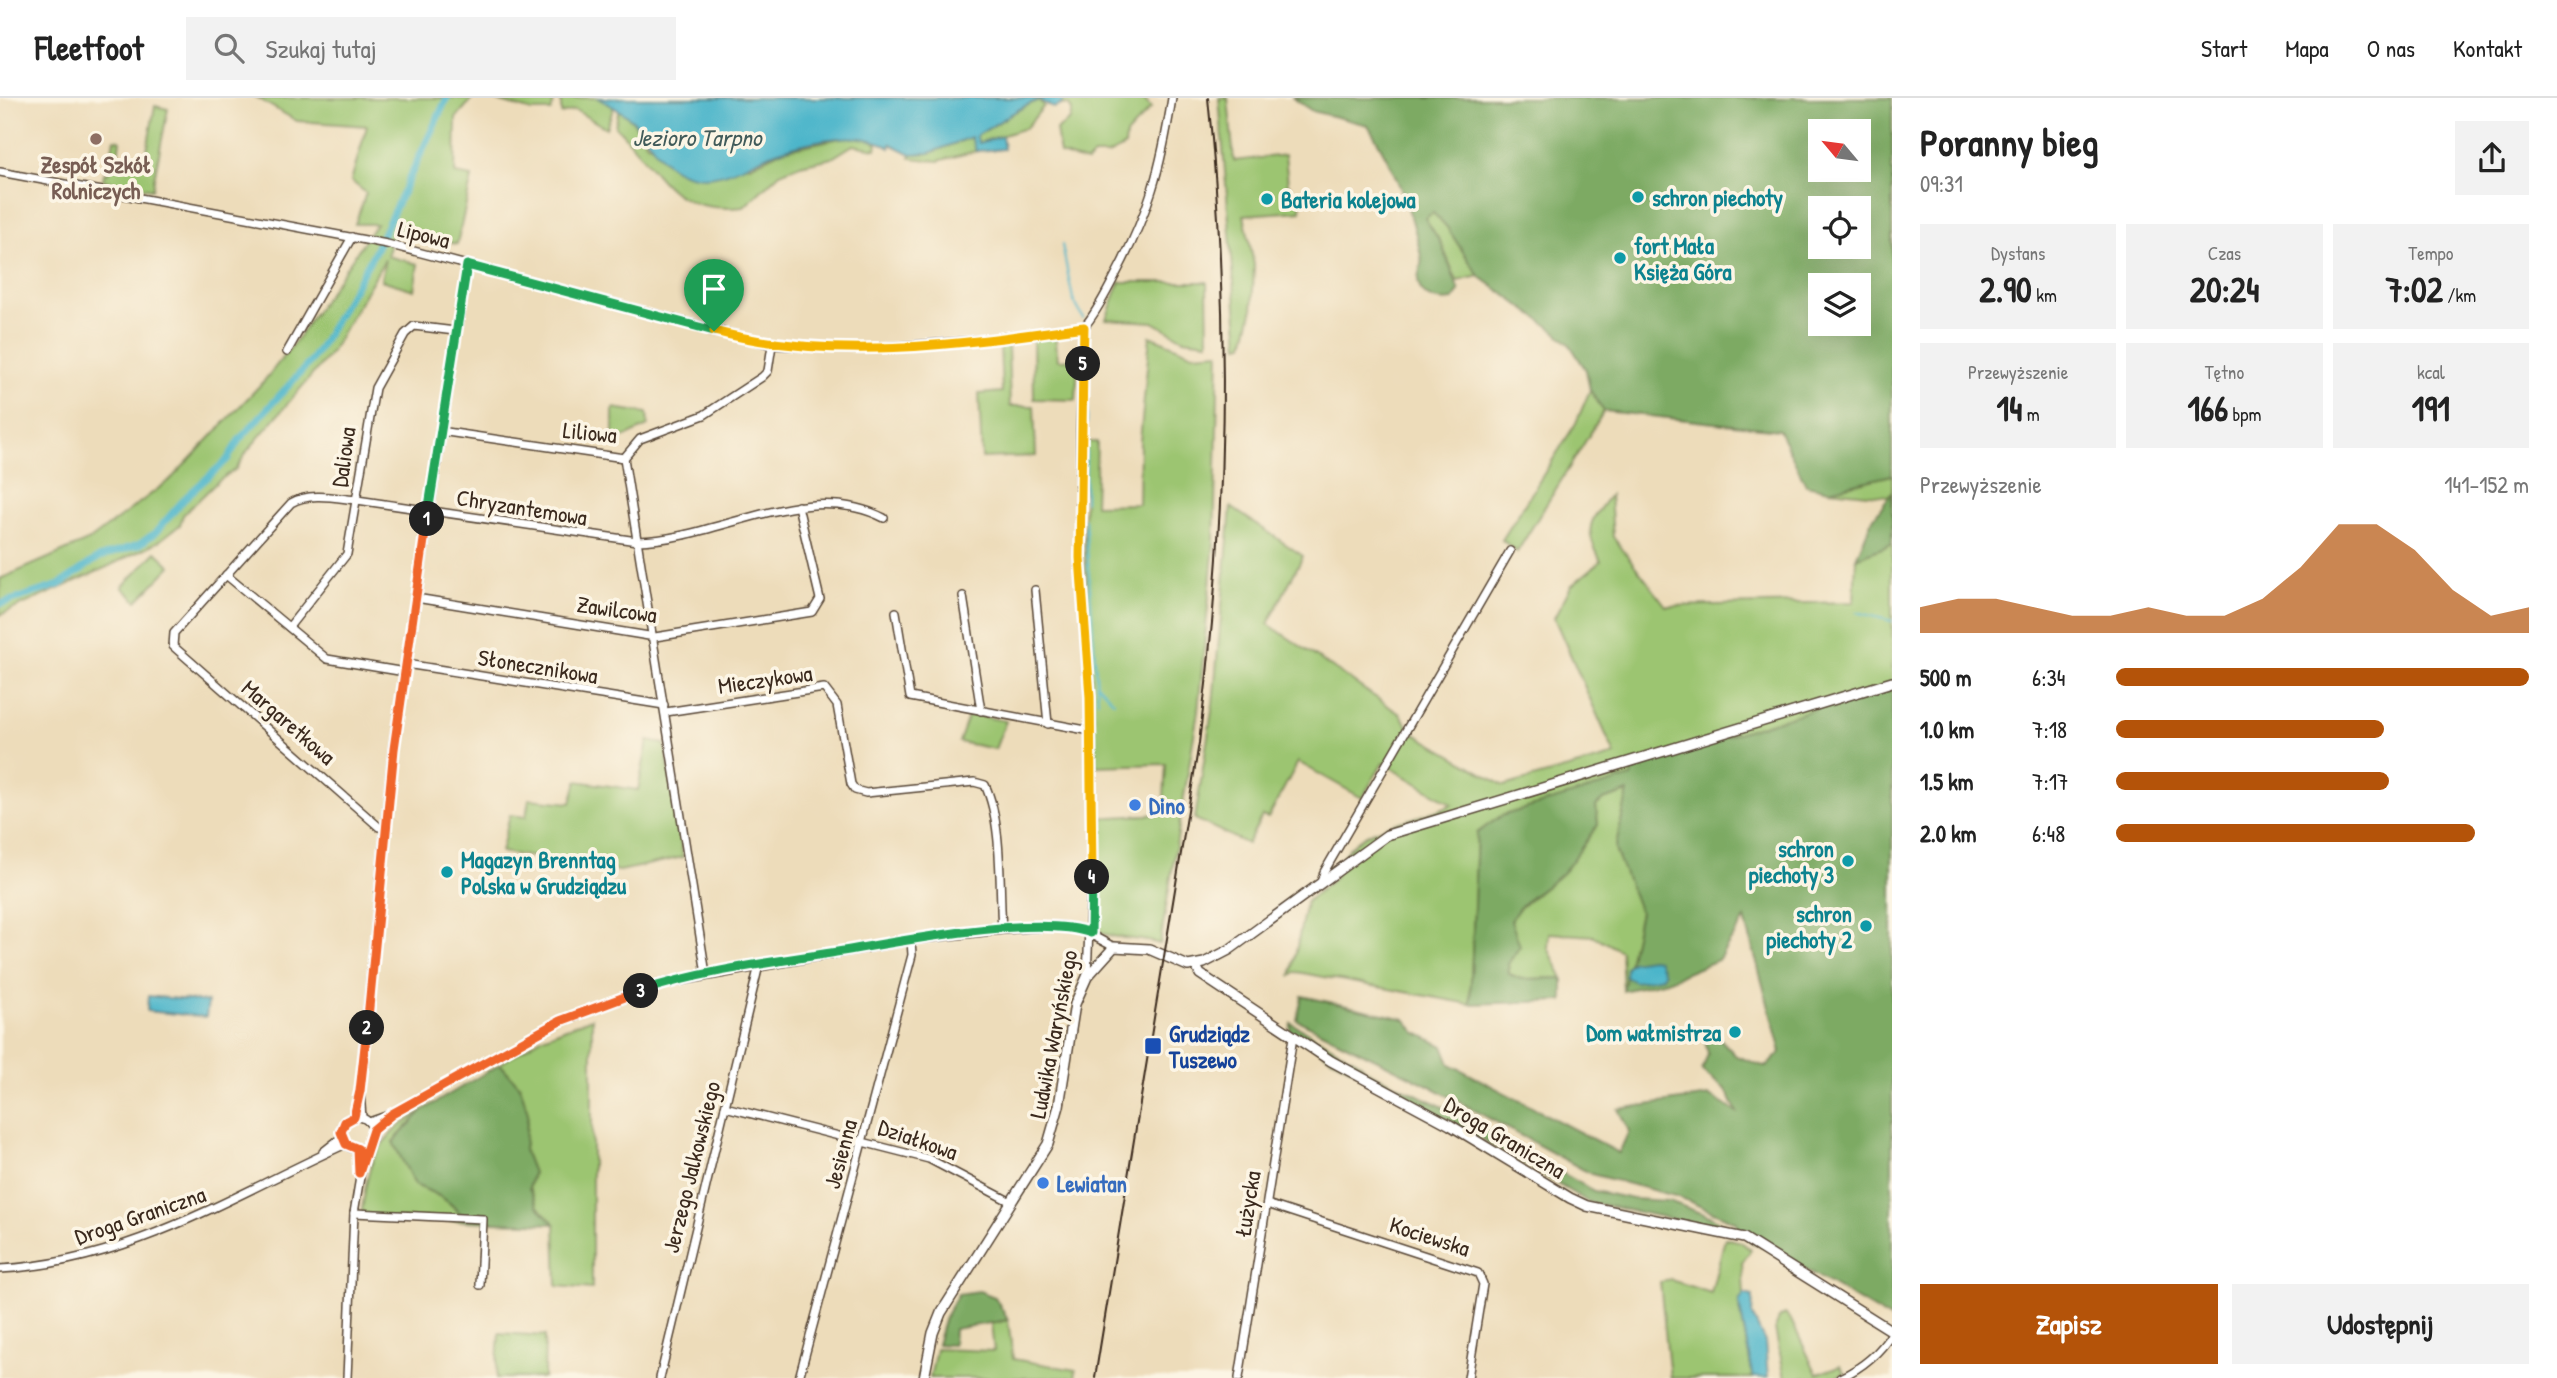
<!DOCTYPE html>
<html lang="pl">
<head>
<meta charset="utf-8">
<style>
  body { margin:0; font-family:"Patrick Hand",sans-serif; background:#f2f2f2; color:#222; height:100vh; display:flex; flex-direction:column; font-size:26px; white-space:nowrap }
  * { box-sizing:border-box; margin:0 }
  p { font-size:23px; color:#767676 }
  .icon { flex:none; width:38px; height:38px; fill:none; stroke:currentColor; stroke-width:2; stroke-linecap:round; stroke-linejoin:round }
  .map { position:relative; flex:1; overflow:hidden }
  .sheet { display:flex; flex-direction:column; background:#fff; width:665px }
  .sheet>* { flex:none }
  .needle { width:46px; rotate:299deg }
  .tools { position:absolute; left:1808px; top:21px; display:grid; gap:14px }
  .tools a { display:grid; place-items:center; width:63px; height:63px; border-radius:0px; background:#fff; box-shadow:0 7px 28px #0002; font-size:35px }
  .pin { position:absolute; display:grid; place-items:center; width:60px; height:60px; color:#fff; margin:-72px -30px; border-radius:50% 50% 50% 0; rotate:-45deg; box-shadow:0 0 7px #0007 }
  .pin .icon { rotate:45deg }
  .km { position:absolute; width:35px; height:35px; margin:-18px; border-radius:50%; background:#222; color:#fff; font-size:19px; line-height:35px; text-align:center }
  .round { display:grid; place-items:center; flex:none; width:74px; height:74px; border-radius:0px; background:#f2f2f2 }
  .overview { display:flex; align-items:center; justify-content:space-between; height:119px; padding:0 28px }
  h1 { font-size:38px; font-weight:800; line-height:52px }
  .stats { display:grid; grid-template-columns:repeat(3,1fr); gap:10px; height:119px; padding:7px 28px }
  .stats div { display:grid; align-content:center; border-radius:0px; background:#f2f2f2; text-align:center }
  .stats b { font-size:35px; font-weight:800 }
  .stats small { font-size:19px; font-weight:400 }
  .stats p { font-size:19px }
  .chart { height:196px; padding:14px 28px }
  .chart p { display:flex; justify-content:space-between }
  .chart svg { width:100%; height:126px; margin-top:7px; fill:#b45309; opacity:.7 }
  .button { display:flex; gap:14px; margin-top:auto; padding:14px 28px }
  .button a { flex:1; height:80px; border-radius:0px; background:#b45309; color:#fff; font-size:28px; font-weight:800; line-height:80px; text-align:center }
  .button a+a { background:#f2f2f2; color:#222 }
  ul { padding:0 28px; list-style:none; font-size:23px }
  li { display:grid; grid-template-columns:112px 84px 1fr; align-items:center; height:52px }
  li i { height:18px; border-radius:9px; background:#b45309 }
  header { display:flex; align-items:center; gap:42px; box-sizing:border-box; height:98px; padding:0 35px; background:#fff; border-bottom:2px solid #e0e0e0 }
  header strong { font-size:33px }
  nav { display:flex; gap:38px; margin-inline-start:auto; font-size:24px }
  .search { width:490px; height:63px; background:#f2f2f2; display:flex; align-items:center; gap:18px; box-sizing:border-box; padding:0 24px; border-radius:0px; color:#767676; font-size:26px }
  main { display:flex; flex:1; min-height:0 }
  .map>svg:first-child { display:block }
  .green { fill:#9cc571; stroke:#6c7848; stroke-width:2 }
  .forest { fill:#7daa63; stroke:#5c6a40; stroke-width:2; fill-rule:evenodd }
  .water { fill:#4cb5ca; stroke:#447074; stroke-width:2 }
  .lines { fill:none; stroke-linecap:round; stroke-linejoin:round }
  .stream { stroke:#4cb5ca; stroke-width:2 }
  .canal { stroke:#4cb5ca; stroke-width:7 }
  .minor-casing { stroke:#564535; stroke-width:10 }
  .tertiary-casing { stroke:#564535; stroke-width:12 }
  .minor { stroke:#fff; stroke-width:7 }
  .tertiary { stroke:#fff; stroke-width:9 }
  .rail { stroke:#3b2a1e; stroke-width:2 }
  .split-1-casing { stroke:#fff; stroke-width:14 }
  .split-2-casing { stroke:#fff; stroke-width:14 }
  .split-3-casing { stroke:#fff; stroke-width:14 }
  .split-4-casing { stroke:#fff; stroke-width:14 }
  .split-5-casing { stroke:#fff; stroke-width:14 }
  .split-6-casing { stroke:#fff; stroke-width:14 }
  .split-1 { stroke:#22a559; stroke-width:9 }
  .split-2 { stroke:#f0652b; stroke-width:9 }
  .split-3 { stroke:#f0652b; stroke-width:9 }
  .split-4 { stroke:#22a559; stroke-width:9 }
  .split-5 { stroke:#f5b400; stroke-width:9 }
  .split-6 { stroke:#f5b400; stroke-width:9 }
  .education-dot { fill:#8d6e63; stroke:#fcf5e5; stroke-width:2.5 }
  .culture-dot { fill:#0f9aa8; stroke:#fcf5e5; stroke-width:2.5 }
  .shop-dot { fill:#3f7fe0; stroke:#fcf5e5; stroke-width:2.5 }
  .transit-dot { fill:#1a4fb4; stroke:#fcf5e5; stroke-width:2.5 }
  .labels { text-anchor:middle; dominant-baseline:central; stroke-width:7; stroke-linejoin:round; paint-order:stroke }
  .education-label { font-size:23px; font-weight:bold; fill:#785e54; stroke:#fcf5e5 }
  .culture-label { font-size:23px; font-weight:bold; fill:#0d838f; stroke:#fcf5e5; text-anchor:start }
  .street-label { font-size:23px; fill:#3b2a1e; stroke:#fcf5e5 }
  .shop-label { font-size:23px; font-weight:bold; fill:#366cbe; stroke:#fcf5e5; text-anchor:start }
  .transit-label { font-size:23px; font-weight:bold; fill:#164399; stroke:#fcf5e5; text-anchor:start }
  .water-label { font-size:24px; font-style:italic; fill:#415b5a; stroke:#fcf5e5 }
</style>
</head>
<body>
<header>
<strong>Fleetfoot</strong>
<div class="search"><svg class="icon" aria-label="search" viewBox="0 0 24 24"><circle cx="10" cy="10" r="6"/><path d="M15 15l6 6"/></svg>Szukaj tutaj</div>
<nav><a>Start</a><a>Mapa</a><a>O nas</a><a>Kontakt</a></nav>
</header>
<main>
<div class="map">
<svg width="1892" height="1280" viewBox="0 0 1892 1280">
  <rect width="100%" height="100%" fill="#fcf5e5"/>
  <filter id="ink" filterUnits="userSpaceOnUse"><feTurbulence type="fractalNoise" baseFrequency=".0143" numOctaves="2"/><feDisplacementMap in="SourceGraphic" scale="14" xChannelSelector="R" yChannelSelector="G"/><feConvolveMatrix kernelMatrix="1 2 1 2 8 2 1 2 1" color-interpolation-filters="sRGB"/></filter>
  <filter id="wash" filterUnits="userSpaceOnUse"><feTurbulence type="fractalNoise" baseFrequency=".00686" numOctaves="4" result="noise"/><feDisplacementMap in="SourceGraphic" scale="28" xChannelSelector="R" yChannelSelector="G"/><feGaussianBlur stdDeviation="1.57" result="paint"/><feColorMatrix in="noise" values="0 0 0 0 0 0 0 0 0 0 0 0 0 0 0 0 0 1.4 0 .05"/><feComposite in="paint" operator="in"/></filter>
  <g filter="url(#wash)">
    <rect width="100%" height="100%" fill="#eddcba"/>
    <g class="green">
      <polygon points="257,0 473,0 456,20 455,76 472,79 457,146 395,133 387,158 418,166 414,192 381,182 385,161 330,256 248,352 236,371 217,384 183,417 180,427 158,444 105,470 0,517 0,481 90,442 171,381 264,283 295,244 376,126 355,126 366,95 351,83 367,28 297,23"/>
      <polygon points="487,0 555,0 551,13 532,13"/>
      <polygon points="561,0 598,0 614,9 606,30 575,12 561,16"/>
      <polygon points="1064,0 1143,0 1151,10 1126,37 1125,48 1108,57 1094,57 1087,64 1060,56 1056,32 1070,22 1072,12 1068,6 1061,7"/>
      <polygon points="1219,0 1228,0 1234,63 1285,57 1288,86 1299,99 1301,113 1244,117 1254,167 1252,214 1244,246 1239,247"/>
      <path d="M1039,2L1044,8L1026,30L978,45L976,38C997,27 1016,10 1039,2Z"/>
      <polygon points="155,8 168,11 152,91 103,82 104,75 108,76 114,41 120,42 118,58 145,63"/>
      <path d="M619,11L633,23L647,46L750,68L783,52L850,38L867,39L877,46L876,51L853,47L832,60L800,67L780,75L744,109C665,117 661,72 615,28Z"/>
      <polygon points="972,39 976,53 938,63 910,60 911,56 930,55"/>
      <polygon points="1433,115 1441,120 1479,178 1457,183 1441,145 1424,120"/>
      <polygon points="1120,184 1207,184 1208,244 1183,241 1153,224 1106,221"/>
      <polygon points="1055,236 1058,262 1078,261 1076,302 1034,301 1033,239"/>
      <path d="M1150,238L1193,256L1219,254L1214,445L1198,613L1160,846C1140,839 1119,843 1100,834L1098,827L1096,720L1163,716L1166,666L1096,668L1084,439L1085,344H1097L1095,407L1139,406L1140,343Z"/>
      <polygon points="1008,248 1010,308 1034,308 1036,358 982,360 979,296 1002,294 1000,249"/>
      <polygon points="1590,292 1604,313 1517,454 1502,442 1576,325"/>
      <polygon points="613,310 647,315 648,328 613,345"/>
      <polygon points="1892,377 1892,394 1888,398 1829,392"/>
      <path d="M1610,397L1613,439L1666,508L1854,504L1856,460L1892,446V587L1632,679L1501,718L1477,735L1470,906L1297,874L1291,878L1306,804L1335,780C1344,724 1413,727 1452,706L1383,665L1362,700L1298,664L1268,720L1262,718L1247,746L1195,721L1213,606L1231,409L1303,458L1268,526L1400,616L1412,634L1504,688L1615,657L1554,520L1571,488L1601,463C1584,430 1588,426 1610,397Z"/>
      <polygon points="156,454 171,468 137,503 122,489"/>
      <polygon points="969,616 1006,623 995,651 959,644"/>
      <polygon points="648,643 665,646 683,759 620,773 501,754 510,717 526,719 529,701 571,705 577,683 638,692"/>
      <polygon points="1628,694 1615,751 1640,814 1623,893 1621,853 1594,838 1549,835 1548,850 1563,880 1521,881 1509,876 1508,866 1518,843 1511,824 1515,814 1567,770 1575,754 1598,727 1596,708 1603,702"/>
      <polygon points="592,920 592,1191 557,1188 555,1126 538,1109 529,1090 533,1075 524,1052 528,1015 520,988 500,966 543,939"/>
      <path d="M423,1012L393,1044L415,1087C437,1096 453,1103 465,1123L361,1119C369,1062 372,1044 423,1012Z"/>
      <polygon points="1725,1140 1741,1144 1751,1152 1742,1165 1744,1196 1739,1204 1753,1280 1670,1280 1660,1184 1671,1182 1711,1195"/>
      <polygon points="1785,1216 1791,1222 1817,1276 1840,1268 1845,1275 1834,1280 1785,1280 1775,1231 1779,1220"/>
      <polygon points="1008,1222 1013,1261 1076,1272 1075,1280 930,1280 936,1251 994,1253 991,1226"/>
      <polygon points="499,1235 545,1238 544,1280 496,1280"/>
    </g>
    <g class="forest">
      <path d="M1293,0H1892V377L1829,392L1806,387L1779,332L1604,313L1590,292L1586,272L1570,247L1555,233L1479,178L1446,128L1433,115L1425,120L1441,145L1459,193L1453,202C1441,204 1426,202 1420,190C1414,179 1424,168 1421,158C1412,112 1393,67 1368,27L1312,13ZM1820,33H1858V72H1820ZM1820,110H1858V149H1820ZM1820,187H1858V226H1820Z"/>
      <polygon points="1892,394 1892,446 1856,460 1871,424"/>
      <path d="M1892,587V1222L1795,1165L1778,1152L1753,1146L1738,1132L1736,1124L1679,1099L1591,1076L1432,989L1297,922L1302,898L1405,921L1415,934L1443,948L1450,966L1619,1055L1629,1033L1618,1011L1709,998L1737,1014L1726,992L1702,973L1708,956L1704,937L1711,931L1736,958L1766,969L1781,954L1745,821L1718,862L1667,883L1623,893L1640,814L1615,751L1628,694L1603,702L1596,708L1598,727C1587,740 1576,759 1566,771C1549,791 1521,799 1511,823L1520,848L1508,866L1509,876L1521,881L1563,880V903L1470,906L1477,735L1501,718L1631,679L1634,667Z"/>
      <polygon points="1291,925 1359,964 1367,973 1456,1015 1594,1093 1633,1101 1669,1103 1711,1119 1733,1133 1588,1104 1451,1023 1331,960 1290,932"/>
      <path d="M500,966L520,988L528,1015L524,1052L533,1075L529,1090L538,1109L555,1126L465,1123C453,1103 437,1096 415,1087L393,1044L423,1012Z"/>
      <polygon points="979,1193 995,1199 1008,1222 954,1231 953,1247 937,1246 945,1219 958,1196"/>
    </g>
    <g class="water">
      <path d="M598,0H1064L1061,7L1053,10L1039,2C1016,10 997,26 976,38L979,45L1002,38L1004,51L976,53L971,39L930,55L911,56L891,46L890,50C862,31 813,42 782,52C751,61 724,86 690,77C659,69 653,45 634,24C624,13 610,8 598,0Z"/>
      <polygon points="1651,861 1658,862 1664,875 1662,879 1635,884 1625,878 1626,869 1632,864"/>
      <polygon points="148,898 208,904 206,919 147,913"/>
      <polygon points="1744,1196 1753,1198 1752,1217 1765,1244 1768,1280 1753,1279 1739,1204"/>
    </g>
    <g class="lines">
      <g class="stream">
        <polyline points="1062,147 1073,201 1083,220"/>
        <polyline points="1087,325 1088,236"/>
        <polyline points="1085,404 1086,337"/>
        <polyline points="1085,421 1098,603"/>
        <polyline points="1856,514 1892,523"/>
        <polyline points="1098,587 1114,604"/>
      </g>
      <polyline class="canal" points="0,506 59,487 98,460 140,446 156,434 187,398 227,362 239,342 310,264 320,249 374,155 447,0"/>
    </g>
  </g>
  <g filter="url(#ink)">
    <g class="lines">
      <g class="minor-casing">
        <g id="minor">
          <polyline points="0,74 387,146 772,247 860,251 995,241 1084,229"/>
          <polyline points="1084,229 1080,332 1080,460 1090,599 1092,761 1087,878"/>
          <path d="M1084,229C1097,214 1106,195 1115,178C1149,114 1161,71 1172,0"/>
          <polyline points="287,254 352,139"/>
          <polyline points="440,333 624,360"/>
          <polyline points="624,360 706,876"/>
          <polyline points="624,360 640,341 704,317 762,279 768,273 772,247"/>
          <polyline points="226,477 327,561 405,574"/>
          <polyline points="1035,492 1048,626"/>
          <polyline points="963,498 981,613"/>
          <polyline points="416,500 655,539 812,514 820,501 798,408"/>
          <polyline points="896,514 910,599 1091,633"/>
          <polyline points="289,529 347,456 375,290 405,236 414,228 455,233"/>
          <polyline points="406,566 664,607"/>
          <path d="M666,614L824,590L837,607L851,686L855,692L866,695L974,684L985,687C1003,725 999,789 1002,832"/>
          <path d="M386,731L379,729L173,548L174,535L291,405C310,394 336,400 357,402L637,443C718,442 805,380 884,420"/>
          <polyline points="1321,785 1324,774 1510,453"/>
          <polyline points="360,993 362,1020"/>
          <polyline points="725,1009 929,1061 1011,1104"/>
          <polyline points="354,1019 360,993 393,651 467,167"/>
          <circle cx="357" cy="1035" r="16"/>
          <polyline points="369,1024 392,1016 560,923 663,886 911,842 1002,832 1059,828 1080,831 1114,849"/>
          <polyline points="373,1032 392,1016"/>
          <polyline points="357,1051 359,1074"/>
          <polyline points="323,1054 342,1039"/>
          <polyline points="1267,1106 1478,1175 1483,1186 1468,1280"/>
          <polyline points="354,1115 483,1121 480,1187"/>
          <path d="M0,1171C128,1165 233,1097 346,1046"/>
          <polyline points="347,1280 354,1115 365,1049"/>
          <polyline points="660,1280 759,867"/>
          <polyline points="799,1280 912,857 911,842"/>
          <polyline points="1239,1280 1293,939"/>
          <path d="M1840,1280C1861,1270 1880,1255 1892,1235"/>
        </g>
      </g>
      <g class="tertiary-casing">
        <g id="tertiary">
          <polyline points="1196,868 1200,876 1331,963 1450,1027 1570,1100 1587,1108 1744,1140 1892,1233"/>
          <polyline points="924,1280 933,1235 941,1215 1048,1046 1059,1008 1075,906 1087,879 1114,849 1149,851 1188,868 1204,865 1229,852 1387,737 1892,584"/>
        </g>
      </g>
      <use href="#minor" class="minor"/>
      <use href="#tertiary" class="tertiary"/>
      <path class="rail" d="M1095,1280L1199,645C1227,427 1231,218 1208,0"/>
    </g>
  </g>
  <g class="lines" filter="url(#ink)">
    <g class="split-1-casing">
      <polyline id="split-1" points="427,421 467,167 714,233"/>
    </g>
    <g class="split-2-casing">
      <polyline id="split-2" points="367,930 394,651 427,421"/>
    </g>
    <g class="split-3-casing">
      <polyline id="split-3" points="367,930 360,993 354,1019 345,1024 341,1034 346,1046 358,1051 359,1075 373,1032 392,1016 560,923 641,893"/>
    </g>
    <g class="split-4-casing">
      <path id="split-4" d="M641,893C702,873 767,865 831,855C892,845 1037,815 1091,835L1092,779"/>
    </g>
    <g class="split-5-casing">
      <polyline id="split-5" points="1083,266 1080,460 1090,599 1092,779"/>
    </g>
    <g class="split-6-casing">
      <path id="split-6" d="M714,233C835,265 962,246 1084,229L1083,266"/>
    </g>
    <use href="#split-1" class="split-1"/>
    <use href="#split-2" class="split-2"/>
    <use href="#split-3" class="split-3"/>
    <use href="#split-4" class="split-4"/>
    <use href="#split-5" class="split-5"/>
    <use href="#split-6" class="split-6"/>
  </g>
  <circle class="education-dot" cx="96" cy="41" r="7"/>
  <g class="culture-dot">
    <circle cx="1638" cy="99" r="7"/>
    <circle cx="1267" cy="101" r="7"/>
    <circle cx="1620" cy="160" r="7"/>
    <circle cx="1848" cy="763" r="7"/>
    <circle cx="447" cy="774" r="7"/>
    <circle cx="1866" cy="828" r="7"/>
    <circle cx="1735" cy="934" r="7"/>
  </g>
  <g class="shop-dot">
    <circle cx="1135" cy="707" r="7"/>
    <circle cx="1043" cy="1085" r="7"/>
  </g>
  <rect class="transit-dot" x="1144" y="939" width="18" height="18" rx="3.5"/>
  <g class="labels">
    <g class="education-label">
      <text x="96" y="66">Zespół Szkół<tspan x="96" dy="26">Rolniczych</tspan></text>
    </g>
    <g class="culture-label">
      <text x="1652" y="99">schron piechoty</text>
      <text x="1281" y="101">Bateria kolejowa</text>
      <text x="1634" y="147">fort Mała<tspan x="1634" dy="26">Księża Góra</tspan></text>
      <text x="1834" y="750" text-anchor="end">schron<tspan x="1834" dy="26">piechoty 3</tspan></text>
      <text x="461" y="761">Magazyn Brenntag<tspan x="461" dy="26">Polska w Grudziądzu</tspan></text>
      <text x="1852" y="815" text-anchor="end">schron<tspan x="1852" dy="26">piechoty 2</tspan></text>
      <text x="1721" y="934" text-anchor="end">Dom wałmistrza</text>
    </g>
    <g class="street-label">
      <text transform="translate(424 136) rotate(14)">Lipowa</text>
      <text transform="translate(590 334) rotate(6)">Liliowa</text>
      <text transform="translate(343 359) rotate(-82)">Daliowa</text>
      <text transform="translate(522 409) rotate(9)">Chryzantemowa</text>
      <text transform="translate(617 511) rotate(8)">Zawilcowa</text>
      <text transform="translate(538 568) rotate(9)">Słonecznikowa</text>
      <text transform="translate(765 581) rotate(-8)">Mieczykowa</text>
      <text transform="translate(289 624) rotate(41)">Margaretkowa</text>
      <text transform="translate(1053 936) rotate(-79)">Ludwika Waryńskiego</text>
      <text transform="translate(1505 1039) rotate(31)">Droga Graniczna</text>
      <text transform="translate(918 1041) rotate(19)">Działkowa</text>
      <text transform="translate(840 1056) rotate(-75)">Jesienna</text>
      <text transform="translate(691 1069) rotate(-76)">Jerzego Jalkowskiego</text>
      <text transform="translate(1247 1106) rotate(-81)">Łużycka</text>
      <text transform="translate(140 1117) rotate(-19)">Droga Graniczna</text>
      <text transform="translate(1430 1138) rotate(18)">Kociewska</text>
    </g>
    <g class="shop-label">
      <text x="1149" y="707">Dino</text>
      <text x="1057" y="1085">Lewiatan</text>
    </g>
    <g class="transit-label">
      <text x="1169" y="935">Grudziądz<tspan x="1169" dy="26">Tuszewo</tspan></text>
    </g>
    <g class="water-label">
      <text x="697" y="39">Jezioro Tarpno</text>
    </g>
  </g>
</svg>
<div class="tools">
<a><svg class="needle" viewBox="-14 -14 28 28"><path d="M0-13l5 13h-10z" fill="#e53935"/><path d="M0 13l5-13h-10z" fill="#767676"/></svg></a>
<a><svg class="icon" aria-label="locate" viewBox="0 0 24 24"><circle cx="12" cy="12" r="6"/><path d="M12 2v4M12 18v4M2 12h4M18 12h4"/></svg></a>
<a><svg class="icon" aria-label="layers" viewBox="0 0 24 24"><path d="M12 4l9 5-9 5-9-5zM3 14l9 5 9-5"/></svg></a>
</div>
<div class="pin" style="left:714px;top:233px;background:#1e9e55"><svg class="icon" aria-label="arrive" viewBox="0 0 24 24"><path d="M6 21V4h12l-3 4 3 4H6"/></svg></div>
<b class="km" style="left:427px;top:421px">1</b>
<b class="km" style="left:367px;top:930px">2</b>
<b class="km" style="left:641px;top:893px">3</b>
<b class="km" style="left:1092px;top:779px">4</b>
<b class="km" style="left:1083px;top:266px">5</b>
</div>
<section class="sheet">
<div class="overview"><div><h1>Poranny bieg</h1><p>09:31</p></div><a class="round"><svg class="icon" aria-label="share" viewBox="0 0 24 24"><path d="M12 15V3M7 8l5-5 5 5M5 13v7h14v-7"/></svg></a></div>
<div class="stats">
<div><p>Dystans</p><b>2.90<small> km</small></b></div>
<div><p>Czas</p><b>20:24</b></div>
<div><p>Tempo</p><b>7:02<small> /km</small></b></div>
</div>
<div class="stats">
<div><p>Przewyższenie</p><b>14<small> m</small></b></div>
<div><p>Tętno</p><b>166<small> bpm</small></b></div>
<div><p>kcal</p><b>191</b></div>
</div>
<div class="chart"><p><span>Przewyższenie</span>141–152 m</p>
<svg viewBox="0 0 160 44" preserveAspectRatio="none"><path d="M0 44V35L10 32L20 32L30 35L40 38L50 38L60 35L70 38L80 38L90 32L100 21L110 6L120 6L130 15L140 29L150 38L160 35V44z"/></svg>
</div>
<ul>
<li><b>500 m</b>6:34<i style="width:100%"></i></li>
<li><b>1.0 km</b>7:18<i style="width:65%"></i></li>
<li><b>1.5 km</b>7:17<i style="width:66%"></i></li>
<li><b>2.0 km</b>6:48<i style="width:87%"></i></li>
</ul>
<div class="button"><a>Zapisz</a><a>Udostępnij</a></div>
</section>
</main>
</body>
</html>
